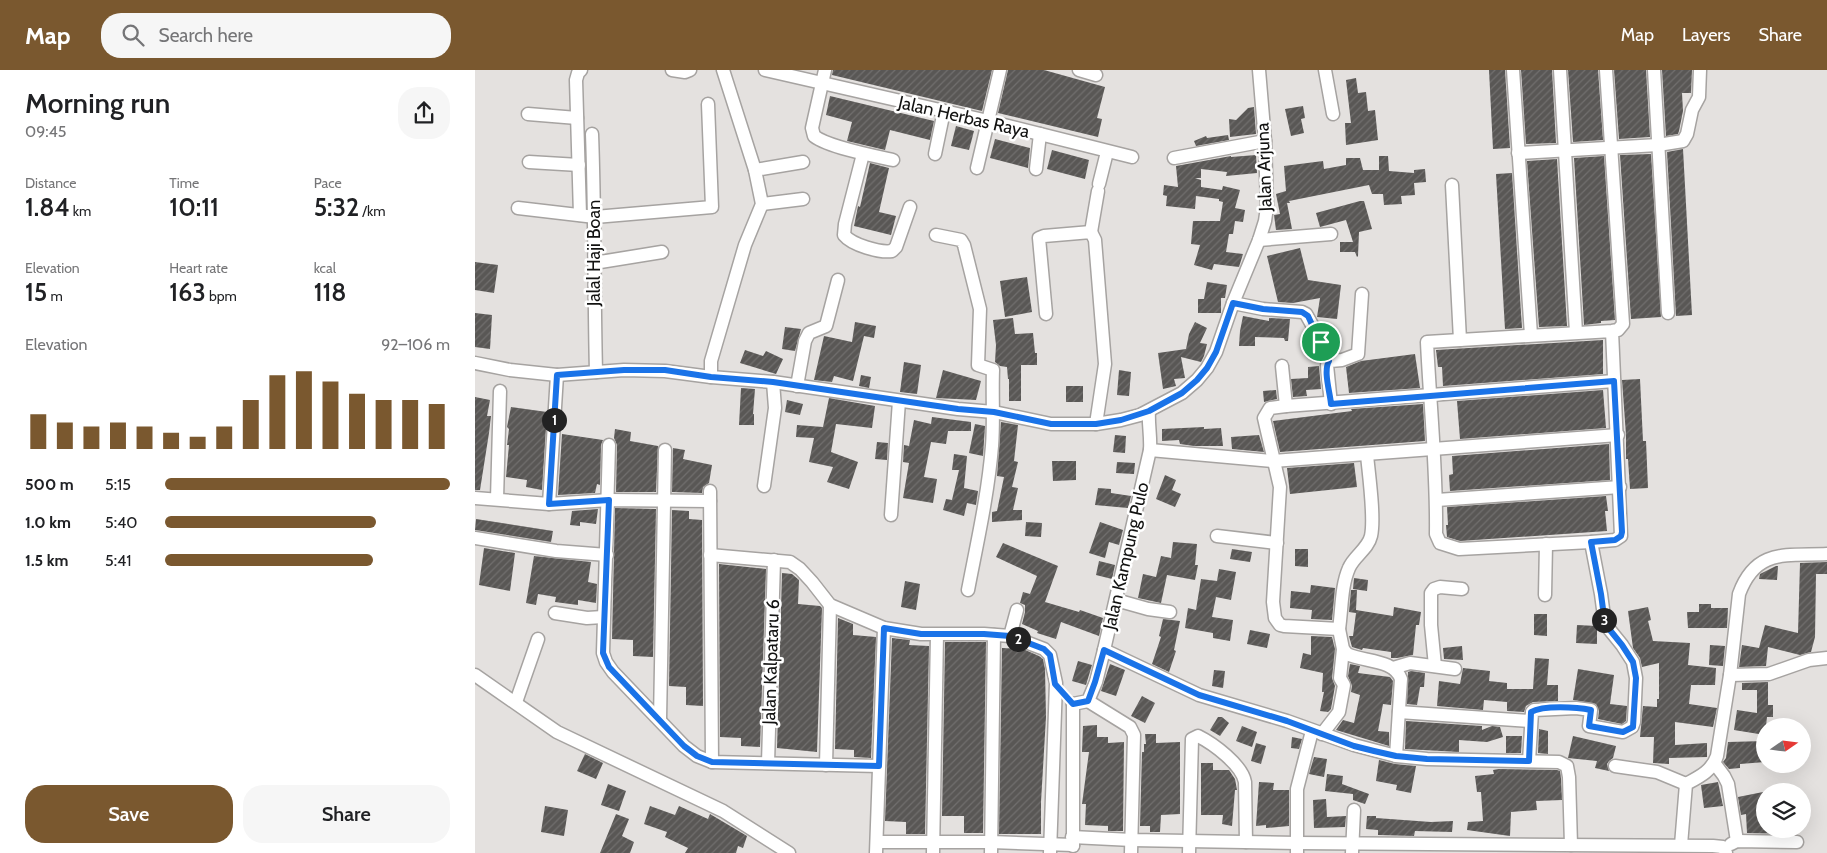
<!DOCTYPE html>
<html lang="en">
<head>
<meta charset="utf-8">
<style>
  body { margin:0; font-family:Cabin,sans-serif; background:#f6f6f6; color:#202124; height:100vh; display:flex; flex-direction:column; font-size:19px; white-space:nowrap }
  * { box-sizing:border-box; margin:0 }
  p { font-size:16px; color:#757577 }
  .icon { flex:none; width:28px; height:28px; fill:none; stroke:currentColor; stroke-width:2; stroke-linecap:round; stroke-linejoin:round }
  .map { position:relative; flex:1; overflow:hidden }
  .details { display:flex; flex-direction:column; background:#fff; width:475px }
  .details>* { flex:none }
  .needle { width:32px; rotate:76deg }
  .fabs { position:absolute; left:1281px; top:648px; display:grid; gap:10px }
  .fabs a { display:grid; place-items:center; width:55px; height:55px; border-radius:50%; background:#fff; box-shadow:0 5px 20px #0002; font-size:25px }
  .pin { position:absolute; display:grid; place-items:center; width:42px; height:42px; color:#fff; margin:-21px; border:2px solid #fff; border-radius:50%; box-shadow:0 1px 5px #0007 }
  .km { position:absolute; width:25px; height:25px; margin:-12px; border-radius:50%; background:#222; color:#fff; font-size:14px; line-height:25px; text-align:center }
  .round { display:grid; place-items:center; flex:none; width:52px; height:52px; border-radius:20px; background:#f6f6f6 }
  .overview { display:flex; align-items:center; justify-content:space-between; height:85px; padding:0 25px }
  h1 { font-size:28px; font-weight:600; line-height:38px }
  .metrics { display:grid; grid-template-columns:repeat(3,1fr); gap:8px; height:85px; padding:5px 25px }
  .metrics div { display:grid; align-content:center }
  .metrics b { font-size:25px; font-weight:600 }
  .metrics small { font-size:14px; font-weight:400 }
  .metrics p { font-size:14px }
  .chart { height:140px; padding:10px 25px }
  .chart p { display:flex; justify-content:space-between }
  .chart svg { width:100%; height:90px; margin-top:5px; stroke:#7a582f; stroke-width:6 }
  .cta { display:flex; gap:10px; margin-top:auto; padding:10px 25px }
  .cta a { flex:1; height:58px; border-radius:20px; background:#7a582f; color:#fff; font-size:20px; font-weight:600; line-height:58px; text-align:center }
  .cta a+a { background:#f6f6f6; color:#202124 }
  ul { padding:0 25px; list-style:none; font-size:16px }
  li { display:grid; grid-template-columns:80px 60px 1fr; align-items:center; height:38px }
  li i { height:12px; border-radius:6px; background:#7a582f }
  header { display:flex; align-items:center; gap:30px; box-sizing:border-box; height:70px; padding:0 25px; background:#7a582f; color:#fff }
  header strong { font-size:24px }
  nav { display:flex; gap:28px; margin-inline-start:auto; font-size:18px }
  .search { width:350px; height:45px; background:#f6f6f6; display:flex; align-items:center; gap:12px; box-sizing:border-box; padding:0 18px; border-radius:20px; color:#757577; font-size:19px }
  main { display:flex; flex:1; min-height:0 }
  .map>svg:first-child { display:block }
  .building { fill:url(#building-hatch) }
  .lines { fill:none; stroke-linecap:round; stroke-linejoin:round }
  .minor-casing { stroke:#a6a3a1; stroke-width:15 }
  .minor { stroke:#fff; stroke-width:12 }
  .route-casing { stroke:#fff; stroke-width:10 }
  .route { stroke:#1a73e8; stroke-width:6 }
  .labels { text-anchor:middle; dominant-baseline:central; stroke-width:5; stroke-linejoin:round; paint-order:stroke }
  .street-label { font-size:18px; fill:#121211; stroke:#fff }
</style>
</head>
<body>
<header>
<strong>Map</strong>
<div class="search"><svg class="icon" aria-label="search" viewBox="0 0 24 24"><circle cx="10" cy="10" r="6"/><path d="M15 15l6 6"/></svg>Search here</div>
<nav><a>Map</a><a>Layers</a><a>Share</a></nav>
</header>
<main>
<section class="details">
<div class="overview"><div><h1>Morning run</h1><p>09:45</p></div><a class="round"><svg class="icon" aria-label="share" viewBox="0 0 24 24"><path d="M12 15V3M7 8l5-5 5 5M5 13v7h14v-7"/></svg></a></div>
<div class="metrics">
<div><p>Distance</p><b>1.84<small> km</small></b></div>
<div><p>Time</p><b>10:11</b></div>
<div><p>Pace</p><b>5:32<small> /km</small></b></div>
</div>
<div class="metrics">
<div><p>Elevation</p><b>15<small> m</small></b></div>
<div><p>Heart rate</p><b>163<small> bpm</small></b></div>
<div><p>kcal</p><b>118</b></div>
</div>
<div class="chart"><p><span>Elevation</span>92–106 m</p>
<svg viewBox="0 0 160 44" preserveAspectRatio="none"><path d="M5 44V27M15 44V31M25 44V33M35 44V31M45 44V33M55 44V36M65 44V38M75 44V33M85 44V20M95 44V8M105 44V6M115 44V11M125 44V17M135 44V20M145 44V20M155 44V22"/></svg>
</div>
<ul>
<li><b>500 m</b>5:15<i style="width:100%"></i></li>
<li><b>1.0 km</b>5:40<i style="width:74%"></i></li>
<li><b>1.5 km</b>5:41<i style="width:73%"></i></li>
</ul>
<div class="cta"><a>Save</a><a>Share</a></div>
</section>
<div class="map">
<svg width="1352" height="783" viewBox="0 0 1352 783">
  <defs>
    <pattern id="building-hatch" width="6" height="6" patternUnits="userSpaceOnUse" patternTransform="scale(1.25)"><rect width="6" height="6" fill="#595755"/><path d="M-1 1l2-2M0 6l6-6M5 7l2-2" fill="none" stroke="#716f6e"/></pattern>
  </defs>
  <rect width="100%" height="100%" fill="#e4e1df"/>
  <g class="building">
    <polygon points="358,0 517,0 507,41 357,5"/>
    <polygon points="533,0 569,0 630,17 622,48 627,49 623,67 523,43"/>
    <polygon points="1014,0 1030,0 1035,78 1018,79"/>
    <polygon points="1046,0 1077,0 1081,73 1051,74"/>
    <polygon points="1093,0 1123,0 1128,70 1098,72"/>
    <polygon points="1139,0 1171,0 1175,67 1144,69"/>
    <polygon points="1187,0 1217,0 1216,23 1207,23 1208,41 1204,61 1203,64 1191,66"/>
    <polygon points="881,8 883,23 891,22 893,41 900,40 903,70 871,75 870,53 876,53 871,10"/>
    <polygon points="355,26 459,51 455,70 415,60 410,80 372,71 377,52 351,45"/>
    <polygon points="828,36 830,48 826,49 829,63 816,66 810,39"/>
    <polygon points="779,37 781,64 755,67 754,49 761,50 773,38"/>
    <polygon points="481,56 499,61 494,80 476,76"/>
    <polygon points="753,65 754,70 721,76 719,71 731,66 732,68"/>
    <polygon points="520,69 555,78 553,98 515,88"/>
    <polygon points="1208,79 1217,245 1201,246 1192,82"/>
    <polygon points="577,80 614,90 610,109 572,99"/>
    <polygon points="1176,84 1186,247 1156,249 1145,85"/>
    <polygon points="781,85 782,103 751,106 752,102 726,99 726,108 720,108 726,110 726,117 747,120 748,116 765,120 760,138 770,140 768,152 760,151 758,164 754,164 751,182 768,184 764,197 739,194 737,200 719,195 725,175 716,174 718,151 745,151 748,132 744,131 744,129 721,126 720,139 691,136 692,126 688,125 689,115 703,117 701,96 756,86 756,87"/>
    <polygon points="904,86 913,86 914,101 939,103 939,100 950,99 951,112 939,113 940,125 926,126 927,134 909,135 908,124 897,124 894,115 814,131 815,133 812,133 817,159 801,160 799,145 805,144 801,124 811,121 809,96 848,91 849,99 871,95 871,88 885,88 888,100 904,100"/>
    <polygon points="1129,86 1140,250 1126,251 1126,253 1109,255 1099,88"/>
    <polygon points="1082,89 1092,256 1064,257 1052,91"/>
    <polygon points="395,93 414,98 404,142 421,146 416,165 379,156 383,136 385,137"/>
    <polygon points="1037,103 1047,258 1030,259 1021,104"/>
    <polygon points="885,131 889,131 897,159 884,162 883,186 882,187 880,182 865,182 865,172 878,172 871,150 845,157 841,143"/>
    <polygon points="825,178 833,210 866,215 862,249 842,247 845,228 818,233 803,232 792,186"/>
    <polygon points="0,192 23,195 19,223 0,220"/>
    <polygon points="552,207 557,242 530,247 525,211"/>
    <polygon points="732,212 752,215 750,228 746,228 746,243 723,243 723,229 729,229"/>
    <polygon points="0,243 17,245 15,279 0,277"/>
    <polygon points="768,246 794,251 794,248 815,249 813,271 810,271 809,268 780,267 780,276 764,276 765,261"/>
    <polygon points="538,248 540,264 558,263 560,283 562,283 562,295 546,295 546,331 534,331 534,309 533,309 532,297 525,296 520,292 521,275 518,250"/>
    <polygon points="380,252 401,256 399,268 389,266 378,311 359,306 357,312 339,310 349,266 377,272"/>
    <polygon points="720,252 732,258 725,273 732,274 729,286 726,292 706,287 710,308 699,309 701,316 688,319 683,283 711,279 714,264"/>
    <polygon points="310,257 326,259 320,281 307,279"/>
    <polygon points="1128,270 1128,304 968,316 967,297 963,297 961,280"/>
    <polygon points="270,280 288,286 291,281 308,289 301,304 265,293"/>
    <polygon points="940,284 945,318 874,323 871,297 886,291"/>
    <polygon points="429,292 446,295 442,324 425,322"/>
    <polygon points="844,296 846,319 831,320 832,326 818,327 816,309 833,308 833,297"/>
    <polygon points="468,300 506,311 501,330 461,328"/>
    <polygon points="644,300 656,302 654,326 642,325"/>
    <polygon points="386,305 396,307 394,318 384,316"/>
    <polygon points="1165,309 1168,371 1171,371 1173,418 1155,419 1153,389 1151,389 1151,365 1147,310"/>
    <rect x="591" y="316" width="17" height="16"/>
    <polygon points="266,318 280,319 278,344 279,344 279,355 264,355"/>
    <polygon points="801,320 802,329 789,332 788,321"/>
    <polygon points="1128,320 1131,358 985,369 982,331"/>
    <polygon points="0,327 15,330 12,346 16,346 14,363 5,420 0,420"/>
    <polygon points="354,328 400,336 397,358 361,354 356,382 383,392 374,419 352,412 358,397 334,392 339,368 321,367 322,355 348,357"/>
    <polygon points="312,330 328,334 325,345 310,342"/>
    <polygon points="948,334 950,371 805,382 798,351 877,341 876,339"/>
    <polygon points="36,337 72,342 67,420 51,417 52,410 31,407 34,375 32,375 34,359 32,357"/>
    <polygon points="457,347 496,352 496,361 473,361 471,374 456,372 449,407 462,409 458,433 428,428 434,393 428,392 429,375 434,376 439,350 456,354"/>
    <polygon points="526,352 543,355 539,391 543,392 537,417 543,418 538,440 547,440 547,450 517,452 517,442 522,441 529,407 522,406"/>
    <polygon points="500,354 510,356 508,386 494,383"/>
    <polygon points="729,357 729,359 746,358 748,376 719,376 705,374 704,370 687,371 687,359"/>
    <polygon points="140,359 156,362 155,371 183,376 181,422 141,422 142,375 139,368"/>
    <polygon points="87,364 128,370 126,375 125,415 122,414 120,423 83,425"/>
    <polygon points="640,365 651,366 650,383 638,382"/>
    <polygon points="784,365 789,382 757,379 756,367"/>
    <polygon points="402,372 413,373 412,390 400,389"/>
    <polygon points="1134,374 1135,410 975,421 974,405 978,404 977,386"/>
    <polygon points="198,378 210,380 208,389 237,395 234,413 228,417 227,423 197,422"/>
    <polygon points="479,384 492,386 489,418 503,421 501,435 492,433 489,446 468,440 471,429 477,430 484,400 477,400"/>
    <polygon points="577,391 601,391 601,410 578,411"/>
    <polygon points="642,392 660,393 659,404 641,403"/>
    <polygon points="879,393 882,417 815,424 812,398"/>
    <polygon points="690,405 701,410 697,420 706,424 700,437 681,429"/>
    <polygon points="623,418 636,419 636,423 656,426 653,438 620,435"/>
    <polygon points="1131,426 1133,441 1130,441 1132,461 985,471 972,467 971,455 973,455 972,437"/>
    <polygon points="140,438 181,439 178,587 158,586 158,570 137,569"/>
    <polygon points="123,439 121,454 105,452 105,456 95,455 97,441"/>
    <polygon points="197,440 214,441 214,449 227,450 228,636 211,635 211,617 194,616"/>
    <polygon points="1,449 78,461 76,472 0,460"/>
    <polygon points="551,452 567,453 566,467 550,466"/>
    <polygon points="625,452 648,460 644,475 634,472 630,488 614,483"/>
    <polygon points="698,472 722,474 720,495 723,495 720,510 692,505 686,533 663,528 668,504 681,507 686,486 696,488"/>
    <polygon points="528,473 583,496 570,532 604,542 605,540 628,548 624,566 586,552 581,569 562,563 563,561 547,554 550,542 550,535 545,533 548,522 555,524 562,506 521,487"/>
    <polygon points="9,478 40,483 35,521 4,515"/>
    <polygon points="757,479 777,482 775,492 755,489"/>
    <polygon points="820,479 833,479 833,497 820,496"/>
    <polygon points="59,486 116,492 113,512 122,514 121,533 103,530 103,535 80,532 81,527 63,524 61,535 51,533"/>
    <polygon points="624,491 640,495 637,509 621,505"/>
    <polygon points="1352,492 1352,504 1341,504 1340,567 1336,582 1325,585 1293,577 1291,596 1264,597 1267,575 1284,578 1290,555 1323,563 1325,493"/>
    <polygon points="244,494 291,499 285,677 266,676 266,668 245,667"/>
    <polygon points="1301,496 1303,496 1302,510 1284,509 1285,504"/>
    <polygon points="744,499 761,502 756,530 741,527 737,547 758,550 755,571 738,568 738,563 710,558 713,538 721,540 726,509 742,511"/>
    <polygon points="307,503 317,504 324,510 323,534 345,536 347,538 342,682 302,678"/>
    <polygon points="879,508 893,510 892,521 878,519"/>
    <polygon points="430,511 445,514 441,540 426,537"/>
    <polygon points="836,515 860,518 857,550 836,549 837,540 815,538 816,521 835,523"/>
    <polygon points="876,520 882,520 881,540 918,546 919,537 946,542 944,555 941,555 938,585 922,588 916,588 916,582 888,578 887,580 877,577 874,566 878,566 881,543 874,542"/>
    <polygon points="1224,534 1236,534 1236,538 1253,538 1252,558 1213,558 1212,542 1224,542"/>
    <polygon points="1173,537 1176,550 1173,551 1178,571 1215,573 1213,595 1241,598 1240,615 1216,615 1214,634 1242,638 1238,657 1200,652 1200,675 1232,673 1232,687 1194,688 1194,694 1178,693 1179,667 1165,667 1168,636 1182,637 1182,629 1184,629 1184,593 1167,597 1165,588 1158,578 1153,541"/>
    <polygon points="1059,544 1072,544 1072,566 1059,565"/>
    <polygon points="363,548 378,554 378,565 401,567 396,688 379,687 379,680 360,679"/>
    <polygon points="688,549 705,551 699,580 701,581 694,602 677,594 686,567 684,566"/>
    <polygon points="1102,555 1122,556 1122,574 1101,573"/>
    <polygon points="775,560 795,564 792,578 772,574"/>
    <polygon points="836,566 857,567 860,579 857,608 860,616 856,639 853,642 845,641 849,622 847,622 848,603 825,598 828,583 836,585"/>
    <polygon points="417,568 435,570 434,575 454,576 450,764 431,764 431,752 410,751"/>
    <polygon points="470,572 511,572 508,763 489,763 489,746 467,746"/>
    <polygon points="1235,575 1250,576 1248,596 1234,595"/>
    <polygon points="987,576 988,590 969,589 968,578"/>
    <polygon points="527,578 548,579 564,586 568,589 570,599 571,647 566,732 566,764 524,764"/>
    <polygon points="1060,588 1074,589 1072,615 1083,615 1083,631 1058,632 1051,636 1049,642 1032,641 1032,632 1009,630 1008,640 962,636 964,611 985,614 988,598 1015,601 1014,611 1032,613 1032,619 1058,619"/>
    <polygon points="603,591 617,595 611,615 597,611"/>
    <polygon points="635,594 650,600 641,626 626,621"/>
    <polygon points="875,594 885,596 883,603 915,607 918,611 916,635 908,634 903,661 914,662 914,676 861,660 868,650 879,653 885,625 876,622 877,616 873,606"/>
    <polygon points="1103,599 1139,605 1135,634 1152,636 1151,651 1147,654 1123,649 1124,641 1121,634 1098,630"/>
    <polygon points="739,600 750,601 748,618 737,616"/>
    <polygon points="936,601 950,603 949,617 945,617 942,635 932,634 933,602"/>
    <polygon points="1293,612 1293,635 1298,635 1298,647 1292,647 1290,665 1259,660 1262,640 1282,643 1282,620 1267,620 1267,613"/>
    <polygon points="667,626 680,633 670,653 656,646"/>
    <polygon points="743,647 747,647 754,653 745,666 735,660"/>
    <polygon points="931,651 1007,656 1007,660 1017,656 1025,657 1028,667 1012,672 984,670 984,682 930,679"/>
    <polygon points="622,655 622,667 633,667 633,673 649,672 648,761 633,761 633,756 610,755 611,734 607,734 614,682 607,682 608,656"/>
    <polygon points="767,656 782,662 777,677 761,671"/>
    <polygon points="1064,659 1073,661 1073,684 1063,683"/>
    <polygon points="670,664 681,664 681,673 705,672 705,744 686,745 685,762 675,762 675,756 665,756 667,682 669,682 669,674 671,674"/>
    <polygon points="1031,666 1047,666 1046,683 1031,683"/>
    <polygon points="1098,666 1141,676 1138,688 1134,691 1132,694 1134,701 1120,698 1122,691 1093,688"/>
    <polygon points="817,667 827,669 824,679 816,678"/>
    <polygon points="1290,671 1290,692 1265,694 1265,698 1254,699 1248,692 1251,688 1253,672"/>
    <polygon points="781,673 791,676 786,694 776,691"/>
    <polygon points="110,684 128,693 121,709 102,701"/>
    <polygon points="839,687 852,689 849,707 834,704"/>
    <polygon points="904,690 920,694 941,696 936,723 921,720 922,715 901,711"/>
    <polygon points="726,693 738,693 738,700 754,700 760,709 762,720 760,720 757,756 747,754 748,745 726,745"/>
    <polygon points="1024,699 1082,700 1085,701 1086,708 1087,730 1061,731 1062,740 1036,742 1035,766 992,760 993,752 1008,751 1006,722 1002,722 1000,706 1019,704 1018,700"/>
    <polygon points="852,704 868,706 867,714 894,724 890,734 878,730 878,724 850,721"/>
    <polygon points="784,712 799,713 798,720 814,720 814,756 791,758 791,755 781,756"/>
    <polygon points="1243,712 1248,736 1229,738 1226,715"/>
    <polygon points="133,714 151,721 144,741 126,735"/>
    <polygon points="1288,722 1290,735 1290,759 1313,759 1313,764 1272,763 1271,744 1266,745 1263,727"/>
    <polygon points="851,729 852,747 871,746 870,757 839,758 838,730"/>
    <polygon points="70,736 93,740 89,766 66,762"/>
    <polygon points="175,736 200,745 204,736 233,749 235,744 272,766 268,778 263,776 261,783 210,783 213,778 190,767 192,762 169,754"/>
    <polygon points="141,744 154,749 147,766 159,772 155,783 125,783"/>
    <polygon points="892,746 901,746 901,748 956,752 978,751 977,762 940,761 939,766 903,765 903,760 891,759"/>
  </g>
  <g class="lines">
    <g class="minor-casing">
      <g id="minor">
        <polyline points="197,0 210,2 215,0"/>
        <polyline points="290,0 513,51 657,87"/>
        <path d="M350,0L337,58L339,66C353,77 399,86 418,90"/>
        <polyline points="604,0 621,5"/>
        <polyline points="850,0 858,44"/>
        <polyline points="1038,0 1056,265"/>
        <polyline points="1085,0 1101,262"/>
        <path d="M1131,0L1148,254L1143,260L1137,261L952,272C955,336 962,400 961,464L965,473L984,479L1116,472L1140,470L1146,466L1137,261"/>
        <polyline points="1179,0 1193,243"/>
        <polyline points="53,44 102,48"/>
        <path d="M117,64C120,143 119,223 121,302"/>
        <polyline points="1043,83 1183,75 1208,71 1212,64 1217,40 1224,27 1225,0"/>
        <path d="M388,84L370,154L369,165C377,175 405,183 417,181L421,177L435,137"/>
        <polyline points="460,84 469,41"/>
        <polyline points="699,88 790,71"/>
        <polyline points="54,92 104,95"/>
        <polyline points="502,98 525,0"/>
        <polyline points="561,99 565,64"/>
        <polyline points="280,100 328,92"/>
        <polyline points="624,114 632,82"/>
        <polyline points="977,115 985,270"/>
        <polyline points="287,134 328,129"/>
        <polyline points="43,138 120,147 237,137 233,34"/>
        <polyline points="105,145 101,10 103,3 106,0"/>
        <polyline points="616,162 623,121"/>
        <path d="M461,165L486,170L489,175L505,239L503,295L518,300C517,326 519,351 517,376C513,425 502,473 493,520"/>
        <polyline points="784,170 856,164"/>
        <polyline points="119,193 187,182"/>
        <polyline points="758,233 788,239 827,242 831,244 846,271 855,291"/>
        <polyline points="571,244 564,168 569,166 616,162 620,170 630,294 621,354"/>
        <polyline points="0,293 35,300 82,305 149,300 190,301 236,307 298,312 483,339 519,342 576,354 621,354 646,350 665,345 707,323 722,310 732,298 741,282 758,233 784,170 790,151 792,137 790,71 784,0"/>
        <polyline points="807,296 811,336"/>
        <polyline points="236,307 236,291 270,175 287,134 280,100 248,0"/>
        <polyline points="322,316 330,271 334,263 351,256 363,210"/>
        <polyline points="856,334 852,295 855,291 867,290 883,284 887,224"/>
        <polyline points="134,375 128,583 131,592 138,602 209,676 222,686 237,692"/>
        <polyline points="675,380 798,391 1143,365"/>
        <polyline points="289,416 300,338 298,312"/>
        <polyline points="235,421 237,692 404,696"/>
        <polyline points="0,428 74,434 134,430 235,431"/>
        <polyline points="22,429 25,321"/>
        <polyline points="962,430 1145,417"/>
        <polyline points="74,434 82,305"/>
        <polyline points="416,445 424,331"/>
        <polyline points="742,466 802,473"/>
        <polyline points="0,468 81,481 132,485"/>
        <polyline points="235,485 315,492 325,499 337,512 355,535 409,558 446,564 509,564 535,566 569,579 575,585 581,613 575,783"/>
        <polyline points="1070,525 1071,474"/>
        <polyline points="641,530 673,539 695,542"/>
        <polyline points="80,543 112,548 128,547"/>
        <path d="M864,559C867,539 866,516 874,498C879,486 893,479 896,466C900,448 894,406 892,385"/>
        <polyline points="535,566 542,540"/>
        <polyline points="629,580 724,625 812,651 879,675 921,686 952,689 1084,692 1092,696 1094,707 1096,775"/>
        <polyline points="960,596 956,555 956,523 959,519 965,517 987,519"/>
        <polyline points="918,598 935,593 980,599"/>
        <polyline points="0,605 82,662 248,741 314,783"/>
        <polyline points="1255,605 1294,604 1334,590 1352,588"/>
        <polyline points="613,631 655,657 659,665 656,783"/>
        <polyline points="41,632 63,569"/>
        <path d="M598,634L613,631L621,612L629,580L675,380C676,366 673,354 674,341"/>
        <polyline points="598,634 598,776"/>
        <polyline points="924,642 1056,651"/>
        <polyline points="185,650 190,380"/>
        <polyline points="847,664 864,642 869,615 865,608 868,579"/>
        <path d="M921,686L926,609C919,589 889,592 872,584L868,579L864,559L809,556L805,555L800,548L798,532L805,417L789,348L795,338L811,336L1139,311"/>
        <polyline points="1054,691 1057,642 1059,640 1101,638 1116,640 1114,656 1148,662 1157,657 1159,652 1161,608 1158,592 1147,575 1130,554 1126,524 1116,472"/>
        <polyline points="293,693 299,490"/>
        <polyline points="1240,694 1249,706 1253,714 1262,771"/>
        <polyline points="351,695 355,535"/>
        <polyline points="1140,696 1182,702 1211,714"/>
        <polyline points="597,767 657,770 822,773 1238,776 1248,777 1251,783"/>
        <polyline points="402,772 516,772 598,775"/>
        <polyline points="1256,774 1262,771 1322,772"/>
        <path d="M1206,775L1211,714C1224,707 1237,701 1242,686L1255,605L1264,524C1281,478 1311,486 1352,484"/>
        <polyline points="401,783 409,558"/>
        <polyline points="458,783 462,565"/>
        <polyline points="516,783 519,565"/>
        <path d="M714,783L717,669L723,666C739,674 767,695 770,712L771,772"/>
        <polyline points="822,783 822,719 837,661"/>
        <polyline points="877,783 879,740"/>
      </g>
    </g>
    <use href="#minor" class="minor"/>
  </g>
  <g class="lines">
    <g class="route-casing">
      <path id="route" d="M758,233L788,239L827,242L833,246L854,291C848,301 855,322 856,334L1139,311L1147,462L1146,466L1140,470L1116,472L1126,524L1130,554L1147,575L1158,592L1161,608L1158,657L1148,662L1114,656L1116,640C1102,637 1068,635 1056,642L1054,691L952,689L921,686L899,681L879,676L812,651L724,625L629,580L620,612L613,631L598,634L580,614L575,585L569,579L535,566L509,564H446L409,558L404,696L237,692L222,686L209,676L134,597L128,583L134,430L74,434L82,305L149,300H190L236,307L298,312L483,339L519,342L576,354H621L646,350L674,341L707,323L722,310L732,298L741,282Z"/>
    </g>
    <use href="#route" class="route"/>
  </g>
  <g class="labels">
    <g class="street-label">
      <text transform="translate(489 47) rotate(13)">Jalan Herbas Raya</text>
      <text transform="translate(789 97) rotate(-92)">Jalan Arjuna</text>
      <text transform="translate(119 183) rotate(-90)">Jalal Haji Boan</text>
      <text transform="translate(651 486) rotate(-77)">Jalan Kampung Pulo</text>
      <text transform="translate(296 592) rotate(-88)">Jalan Kalpataru 6</text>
    </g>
  </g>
</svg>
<div class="fabs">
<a><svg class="needle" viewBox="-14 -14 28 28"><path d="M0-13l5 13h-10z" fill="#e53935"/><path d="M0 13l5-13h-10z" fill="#757577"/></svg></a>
<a><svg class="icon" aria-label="layers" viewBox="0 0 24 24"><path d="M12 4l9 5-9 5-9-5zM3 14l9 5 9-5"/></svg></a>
</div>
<div class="pin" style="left:846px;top:272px;background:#1e9e55"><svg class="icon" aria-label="arrive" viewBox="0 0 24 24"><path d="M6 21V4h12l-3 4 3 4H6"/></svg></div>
<b class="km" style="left:79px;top:350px">1</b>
<b class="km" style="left:543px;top:569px">2</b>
<b class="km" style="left:1129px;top:550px">3</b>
</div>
</main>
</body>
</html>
